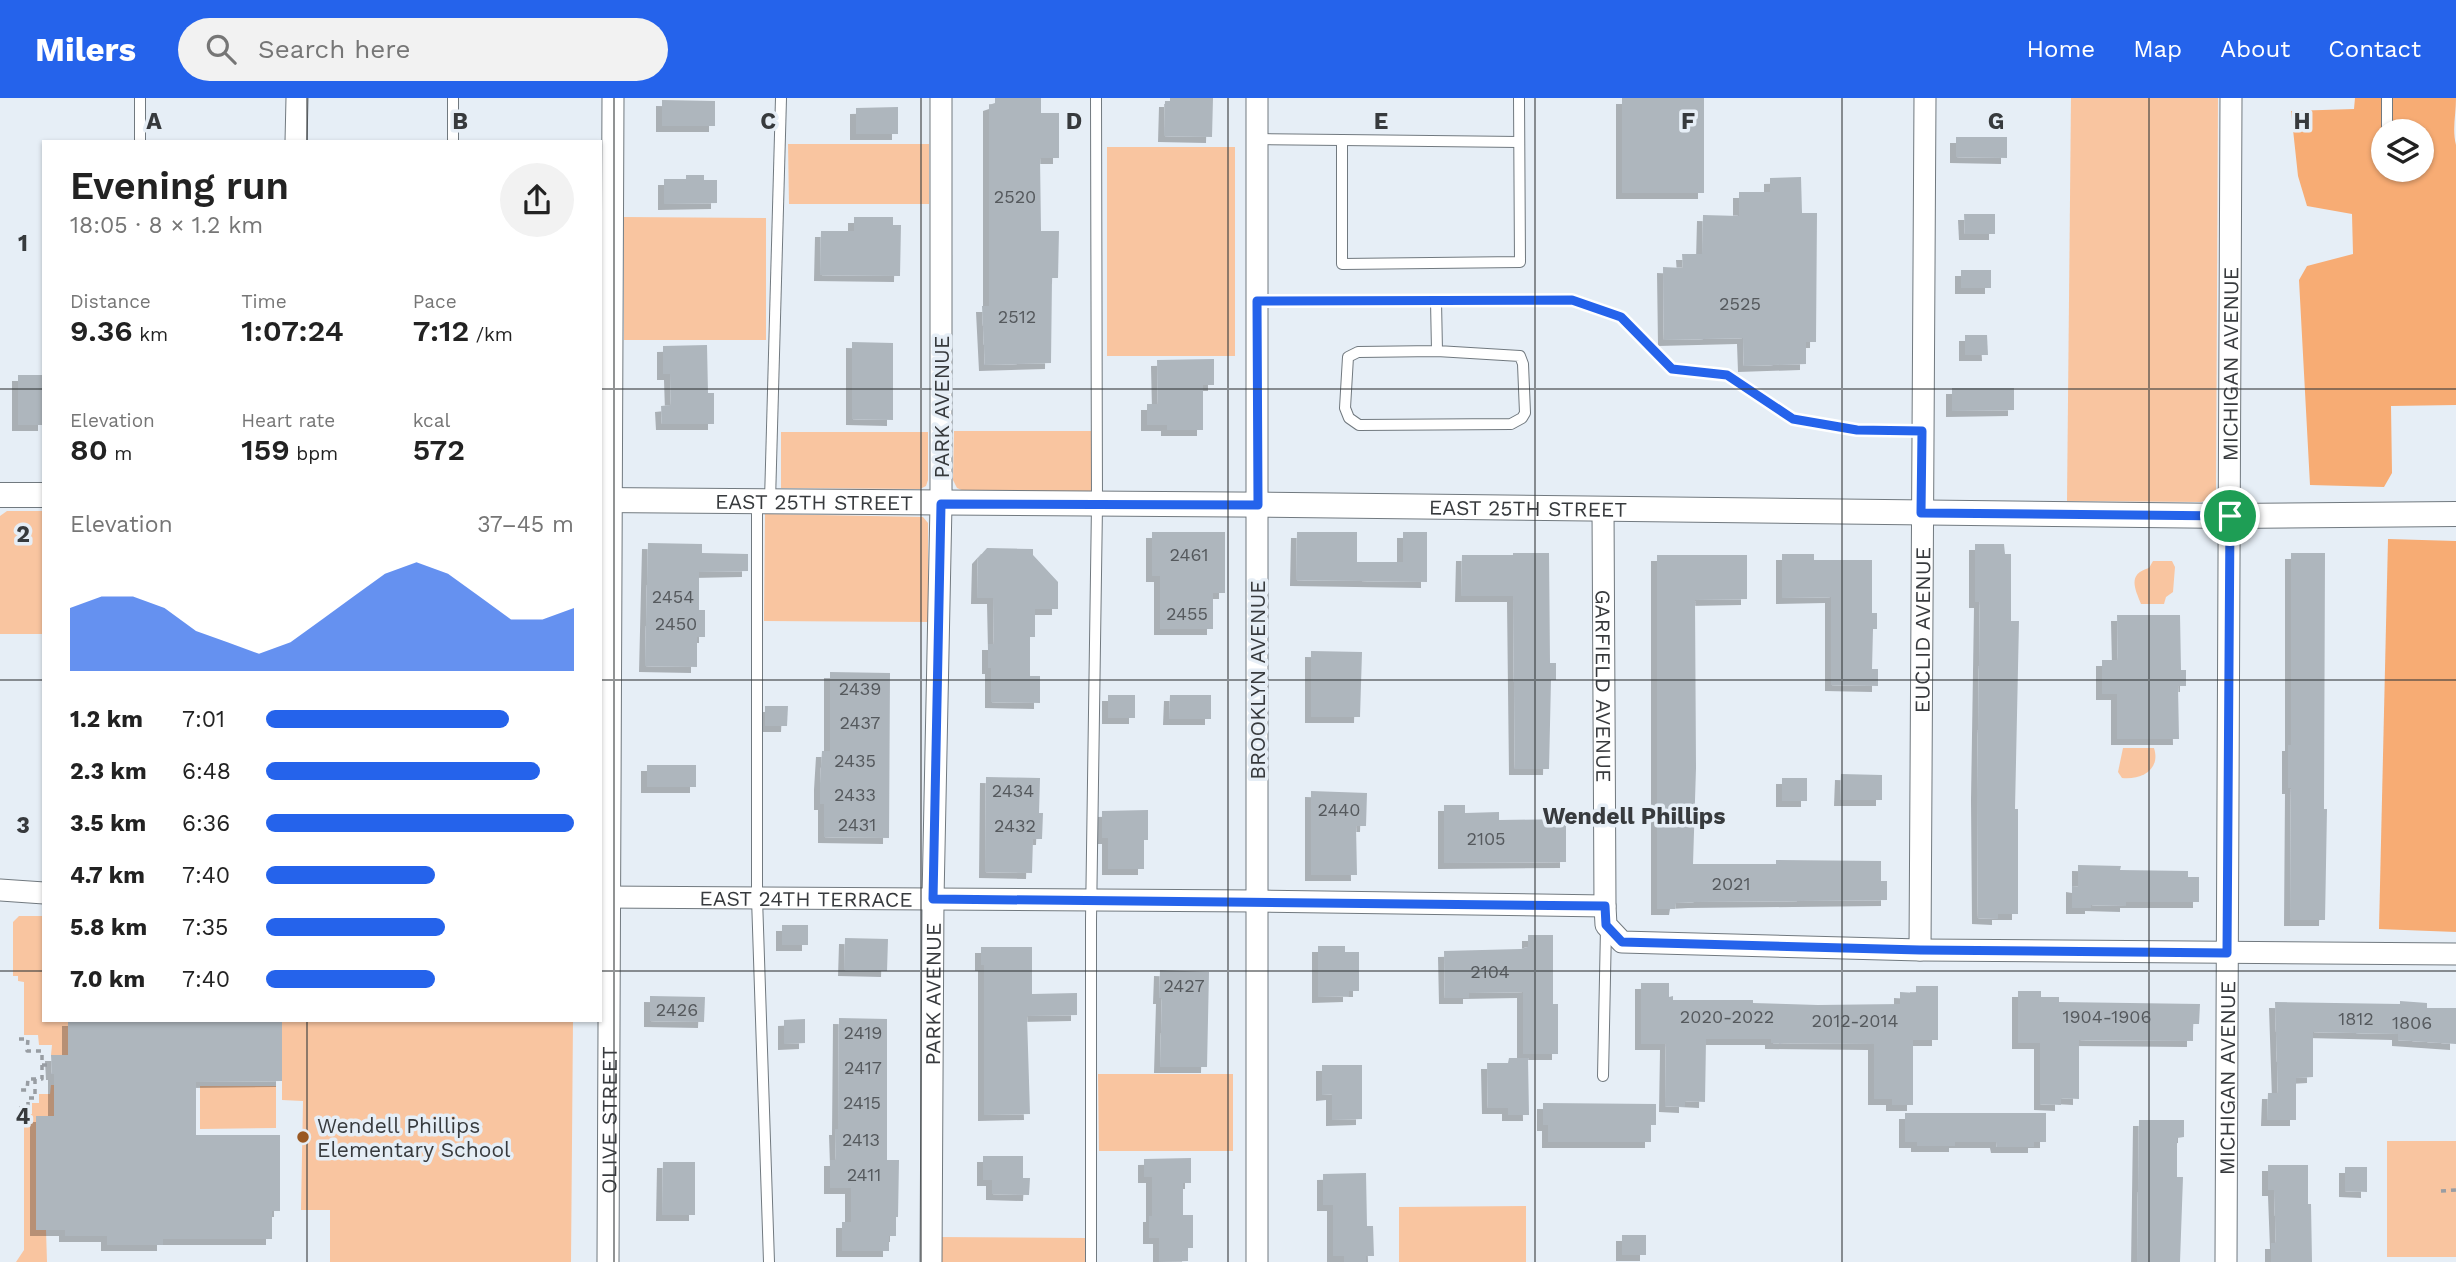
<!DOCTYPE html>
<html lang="en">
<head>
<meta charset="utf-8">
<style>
  body { margin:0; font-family:"Work Sans",sans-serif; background:#f2f2f2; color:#222; height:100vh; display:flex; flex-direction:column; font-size:26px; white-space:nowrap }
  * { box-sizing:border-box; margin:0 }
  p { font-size:23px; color:#767676 }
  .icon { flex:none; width:38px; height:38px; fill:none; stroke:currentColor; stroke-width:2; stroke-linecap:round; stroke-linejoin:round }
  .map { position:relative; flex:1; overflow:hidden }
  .side { position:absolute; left:42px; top:42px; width:560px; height:882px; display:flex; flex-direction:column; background:#fff; border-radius:0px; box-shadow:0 2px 5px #0004 }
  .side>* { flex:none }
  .buttons { position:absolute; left:2371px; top:21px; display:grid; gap:14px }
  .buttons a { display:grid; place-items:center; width:63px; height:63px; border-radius:50%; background:#fff; box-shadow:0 2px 5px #0004; font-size:35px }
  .pin { position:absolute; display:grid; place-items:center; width:60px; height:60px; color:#fff; margin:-30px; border:4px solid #fff; border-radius:50%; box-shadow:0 2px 7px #0007 }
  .round { display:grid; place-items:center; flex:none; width:74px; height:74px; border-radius:37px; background:#f2f2f2 }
  .summary { display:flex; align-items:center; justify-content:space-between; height:119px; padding:0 28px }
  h1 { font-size:38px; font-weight:600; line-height:52px }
  .figures { display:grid; grid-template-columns:repeat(3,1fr); gap:10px; height:119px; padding:7px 28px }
  .figures div { display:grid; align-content:center }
  .figures b { font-size:30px; font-weight:600 }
  .figures small { font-size:19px; font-weight:400 }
  .figures p { font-size:19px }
  .chart { height:196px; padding:14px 28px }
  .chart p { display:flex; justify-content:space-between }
  .chart svg { width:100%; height:126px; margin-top:7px; fill:#2563eb; opacity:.7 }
  ul { padding:0 28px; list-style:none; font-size:23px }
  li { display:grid; grid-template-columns:112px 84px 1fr; align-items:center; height:52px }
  li i { height:18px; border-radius:9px; background:#2563eb }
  header { display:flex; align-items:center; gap:42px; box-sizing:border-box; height:98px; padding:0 35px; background:#2563eb; color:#fff }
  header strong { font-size:33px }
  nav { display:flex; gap:38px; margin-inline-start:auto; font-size:24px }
  .search { width:490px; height:63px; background:#f2f2f2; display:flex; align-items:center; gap:18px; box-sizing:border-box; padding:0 24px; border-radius:38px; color:#767676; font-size:26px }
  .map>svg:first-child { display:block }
  .green { fill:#f9c5a0 }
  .forest { fill:#f7ac74; fill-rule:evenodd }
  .building { fill:#aeb6bd; filter:url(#shadow) }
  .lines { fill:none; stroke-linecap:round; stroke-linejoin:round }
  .service-casing { stroke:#71797f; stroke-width:12 }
  .minor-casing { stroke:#71797f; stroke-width:23 }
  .tertiary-casing { stroke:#71797f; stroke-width:26 }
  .path { stroke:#989da3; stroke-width:3.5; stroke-dasharray:5 5; stroke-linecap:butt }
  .service { stroke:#fff; stroke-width:10 }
  .minor { stroke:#fff; stroke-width:21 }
  .tertiary { stroke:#fff; stroke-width:24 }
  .route-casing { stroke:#fff; stroke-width:14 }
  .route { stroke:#2563eb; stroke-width:9 }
  .grid { fill:none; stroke:#373a3d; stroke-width:2; stroke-opacity:0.55 }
  .poi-dot { fill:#9a5923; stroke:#e6eef6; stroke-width:2.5 }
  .labels { text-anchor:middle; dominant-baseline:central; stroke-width:7; stroke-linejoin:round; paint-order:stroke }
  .number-label { font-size:18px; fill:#55595d }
  .street-label { font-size:21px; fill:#373a3d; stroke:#e6eef6 }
  .poi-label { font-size:21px; fill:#373a3d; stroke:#e6eef6; text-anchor:start }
  .neighbourhood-label { font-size:23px; font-weight:bold; fill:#373a3d; stroke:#e6eef6 }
  .grid-label { font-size:23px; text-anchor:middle; font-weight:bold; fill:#373a3d; stroke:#e6eef6; stroke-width:7; stroke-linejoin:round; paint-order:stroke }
</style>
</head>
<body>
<header>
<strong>Milers</strong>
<div class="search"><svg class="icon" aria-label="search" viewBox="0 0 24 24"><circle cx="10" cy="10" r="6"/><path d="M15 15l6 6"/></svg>Search here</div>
<nav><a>Home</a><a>Map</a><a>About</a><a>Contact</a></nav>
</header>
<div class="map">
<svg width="2456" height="1164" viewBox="0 0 2456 1164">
  <defs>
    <filter id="shadow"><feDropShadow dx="-6" dy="6" stdDeviation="0" flood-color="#0004"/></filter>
  </defs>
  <rect width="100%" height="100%" fill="#e6eef6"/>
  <g class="green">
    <polygon points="2071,0 2218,0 2216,393 2208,402 2201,404 2067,403"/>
    <polygon points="788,46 929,46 929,106 789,106"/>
    <rect x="1107" y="49" width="128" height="209"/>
    <polygon points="624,119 766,120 766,242 624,242"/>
    <polygon points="954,333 1091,333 1091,393 964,393 957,390 953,382"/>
    <polygon points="781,334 928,334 928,382 926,388 920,391 781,390"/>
    <polygon points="7,413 44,413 44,536 0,536 0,418"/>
    <polygon points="765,416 923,419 928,425 928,524 764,523"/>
    <path d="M2153,463H2172L2175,469L2173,494L2166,499L2164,506H2141C2135,491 2127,476 2149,470Z"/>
    <path d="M2123,650H2154C2161,672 2141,682 2122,680L2118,674Z"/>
    <polygon points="19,818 44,818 44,922 68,922 68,946 101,947 101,957 51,957 52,947 39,947 38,937 24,937 24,884 18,883 18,878 13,878 13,824"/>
    <polygon points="282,922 573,922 571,1164 330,1164 330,1112 301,1112 303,1003 282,1002"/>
    <polygon points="1098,976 1233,976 1233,1053 1099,1053"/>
    <polygon points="51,987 60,987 54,1018 36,1019 36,1132 46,1132 47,1164 16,1164 24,1152 24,1016 32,1016 32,1005 39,1005 39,996 50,996"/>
    <polygon points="200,988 276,988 276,1030 200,1031"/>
    <rect x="2387" y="1043" width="69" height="116"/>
    <polygon points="1526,1108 1526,1164 1399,1164 1399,1109"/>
    <polygon points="937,1139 1086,1140 1086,1164 937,1164"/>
  </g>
  <g class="forest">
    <path d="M2355,0H2456C2456,17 2452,31 2456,47V307L2391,308L2392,375L2384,389L2310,387L2299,182L2307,168L2353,156L2352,116L2307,108L2298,78L2291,13L2354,11ZM2384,33H2422V72H2384Z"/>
    <polygon points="2388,441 2456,443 2456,834 2379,831"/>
  </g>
  <g class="building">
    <polygon points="995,0 1041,0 1041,15 1059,15 1059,60 1040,60 1041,133 1059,133 1058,180 1052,180 1051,265 985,267 982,208 989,208 989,7 995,5"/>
    <polygon points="1170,0 1213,0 1212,39 1164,38 1165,3 1170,3"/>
    <rect x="1622" y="0" width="82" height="95"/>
    <polygon points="662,2 715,3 715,28 662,28"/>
    <polygon points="898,9 898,36 856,36 856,10"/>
    <polygon points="1956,39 2007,39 2007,60 1956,59"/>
    <polygon points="686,77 704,77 704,82 717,82 717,105 664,106 664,81 686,81"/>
    <polygon points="1801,79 1802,115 1817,115 1816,244 1806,244 1806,266 1744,268 1743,240 1664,242 1663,169 1683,170 1682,156 1702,156 1703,117 1739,118 1739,94 1770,94 1770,80"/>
    <polygon points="1964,116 1995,116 1995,136 1965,136"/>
    <polygon points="854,119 893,119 893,127 901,127 900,178 820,177 821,133 854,133"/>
    <rect x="1961" y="172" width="30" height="18"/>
    <polygon points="1965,237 1987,237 1988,257 1965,257"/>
    <polygon points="852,244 893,245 893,322 852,321"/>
    <polygon points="707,247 708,295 714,295 714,326 662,326 661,308 671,307 670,276 663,276 663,248"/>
    <polygon points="1214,261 1214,287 1203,287 1203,332 1167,332 1167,327 1147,327 1147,306 1158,306 1157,262"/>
    <rect x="18" y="277" width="26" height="50"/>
    <polygon points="1952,290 2014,290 2014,312 1952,313"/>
    <polygon points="1152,434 1225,434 1225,495 1213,495 1213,531 1160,531 1160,478 1152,478"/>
    <polygon points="1297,434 1357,434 1357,464 1403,464 1403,434 1427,434 1427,484 1296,482"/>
    <polygon points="648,445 702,446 702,455 748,456 748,473 699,474 699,512 705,512 705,539 697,539 697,569 645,568"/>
    <polygon points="1975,446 2004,446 2005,456 2011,456 2011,523 2019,523 2015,711 2018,711 2018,816 1998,816 1998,821 1978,820 1977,696 1980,504 1975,504"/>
    <polygon points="987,450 1033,451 1033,457 1058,484 1058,511 1035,511 1035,539 1030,539 1030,578 1040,578 1040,605 991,604 991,570 988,570 988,546 994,546 993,500 977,500 978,460"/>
    <polygon points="1513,455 1549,455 1550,565 1556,565 1556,582 1551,582 1549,671 1515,671 1513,498 1461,498 1462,457 1513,457"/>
    <polygon points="2291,455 2325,455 2324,711 2327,711 2325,822 2290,822 2291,690 2288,690 2288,647 2291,647"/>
    <polygon points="1782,456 1814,456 1814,462 1872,462 1872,515 1877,515 1877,531 1873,531 1872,571 1878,571 1878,588 1831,587 1831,499 1782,500"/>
    <polygon points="1657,457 1747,457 1747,501 1695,502 1696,670 1693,766 1776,766 1776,762 1881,763 1881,783 1887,783 1887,802 1694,804 1676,805 1675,811 1657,811"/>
    <polygon points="2117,517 2180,517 2181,572 2186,572 2186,588 2178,588 2179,641 2117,641 2117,596 2102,596 2102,562 2118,562"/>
    <polygon points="1311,553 1362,554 1360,619 1311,619"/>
    <polygon points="830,574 890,575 889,740 824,739 824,706 820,706 820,686 822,653 830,653"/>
    <rect x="1108" y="597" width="27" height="23"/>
    <polygon points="1170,597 1211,597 1211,621 1169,621"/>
    <polygon points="765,608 788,608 787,628 765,628"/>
    <rect x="647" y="667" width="49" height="22"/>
    <polygon points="1841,676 1882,677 1882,702 1840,702"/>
    <polygon points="986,679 1040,680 1039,715 1043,715 1042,741 1033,741 1032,775 985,774"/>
    <rect x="1782" y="680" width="25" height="23"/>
    <polygon points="1311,693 1367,695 1366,728 1356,728 1357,777 1311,777"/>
    <polygon points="1444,707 1465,707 1465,715 1499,714 1499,722 1566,721 1566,764 1444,765"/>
    <polygon points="1148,712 1148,742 1144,742 1144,771 1108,771 1108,740 1102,740 1102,713"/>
    <polygon points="2078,767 2121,768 2120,772 2188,773 2188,779 2199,779 2199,804 2126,804 2126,808 2091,807 2091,810 2072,810 2072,788 2078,789"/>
    <rect x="782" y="827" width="26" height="20"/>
    <polygon points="1528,837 1553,837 1553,906 1558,906 1558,956 1523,956 1523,894 1469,895 1469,900 1445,900 1444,853 1521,851 1528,849"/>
    <polygon points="845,840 888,841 887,873 844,872"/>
    <polygon points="1318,848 1345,848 1345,854 1359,854 1359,893 1349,893 1349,898 1318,899"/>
    <polygon points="981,849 1032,849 1032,896 1077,895 1077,917 1027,918 1030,1016 984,1017 984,867 981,867"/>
    <polygon points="1160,872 1209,874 1207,969 1160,969 1162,900 1159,900"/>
    <polygon points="1641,885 1669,885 1669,899 1673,898 1673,902 1753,902 1753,905 1818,907 1900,906 1900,894 1916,895 1916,888 1938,888 1938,942 1913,942 1913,1007 1892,1007 1892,1001 1874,1001 1874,946 1771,945 1771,941 1706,941 1705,1004 1685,1003 1685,1009 1665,1008 1666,946 1641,946"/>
    <polygon points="2018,893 2041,893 2041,899 2059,899 2059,904 2200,906 2199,926 2193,926 2193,943 2079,942 2079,1001 2061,1000 2061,1007 2040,1006 2040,945 2018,945"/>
    <polygon points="650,898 705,899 704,924 650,923"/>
    <polygon points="2400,903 2427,905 2427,910 2456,910 2456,946 2398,942 2398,936 2313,934 2313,979 2296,980 2296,1022 2267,1022 2268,995 2278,995 2275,904 2400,906"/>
    <polygon points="839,920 887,921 887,1062 899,1062 898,1119 896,1119 896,1138 889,1138 889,1153 842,1153 842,1124 851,1124 851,1090 830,1090 830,1062 836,1062 835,1031 838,1031"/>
    <polygon points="805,921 805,945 784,946 784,922"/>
    <polygon points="68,922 282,922 282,983 196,984 196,1037 280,1037 280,1113 272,1113 272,1141 163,1141 163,1147 107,1147 107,1138 65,1138 65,1132 36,1132 36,1018 54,1018 54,976 52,976 51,957 68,957"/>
    <polygon points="1509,960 1528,960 1529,1017 1508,1017 1508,1010 1488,1010 1487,965 1508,965"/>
    <polygon points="1322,967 1362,967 1362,1021 1332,1022 1332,996 1322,997"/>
    <polygon points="1543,1005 1656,1006 1656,1027 1651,1027 1651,1044 1548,1044 1548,1027 1543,1027"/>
    <polygon points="1905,1015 2046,1015 2046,1044 2034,1044 2034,1049 1997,1049 1996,1044 1955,1044 1955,1048 1917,1048 1917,1044 1905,1044"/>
    <polygon points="2139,1022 2184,1022 2184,1039 2177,1040 2177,1079 2183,1079 2180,1164 2137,1164"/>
    <polygon points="983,1058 1023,1058 1023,1080 1030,1080 1029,1097 992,1096 992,1082 983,1082"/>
    <polygon points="1191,1060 1191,1085 1183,1085 1183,1117 1193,1117 1193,1150 1188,1150 1188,1163 1159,1164 1159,1140 1149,1140 1149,1118 1152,1118 1152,1079 1144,1079 1144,1061"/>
    <polygon points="663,1064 695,1064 695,1117 662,1117"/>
    <polygon points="2268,1067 2308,1067 2308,1106 2311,1106 2312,1164 2271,1164 2271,1145 2276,1145 2274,1092 2268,1092"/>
    <polygon points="2345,1069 2367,1069 2367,1094 2345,1093"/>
    <polygon points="1366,1075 1367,1128 1373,1128 1374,1158 1366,1158 1366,1164 1344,1164 1344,1158 1333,1158 1333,1107 1323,1107 1323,1076"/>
    <rect x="1622" y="1137" width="24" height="20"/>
  </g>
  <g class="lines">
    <g class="service-casing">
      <g id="service">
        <polyline points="2387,0 2387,28"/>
        <polyline points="1257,41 1342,42 1342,166 1520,164 1519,0"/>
        <polyline points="1342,42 1519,44"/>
        <polyline points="140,44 140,0"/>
        <polyline points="453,44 453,0"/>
        <polyline points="1257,203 1572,202 1621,219 1672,271 1727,277 1793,321 1857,332 1922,333"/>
        <polyline points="1436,203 1437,253 1358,254 1348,259 1345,310 1349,320 1359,327 1511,326 1522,320 1525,315 1523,266 1520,258 1437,253"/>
        <polyline points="757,403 757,800 769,1164"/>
        <polyline points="770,403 781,0"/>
        <polyline points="1603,978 1606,830"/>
        <polyline points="1091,1164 1091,822 1097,407 1096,0"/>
      </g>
    </g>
    <g class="minor-casing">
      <g id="minor">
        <polyline points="296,44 297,0"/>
        <path id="s1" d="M1603,410L1605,808L1606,827L1622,844L1920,852L2456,856"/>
        <polyline points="0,792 44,795"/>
        <path id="s2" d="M600,799L1257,803L1605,808"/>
        <path id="s3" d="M1920,852L1925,0"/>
        <path id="s4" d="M608,1164L613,0"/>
        <path id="s5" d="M931,1164L933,801L941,406V0"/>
        <polyline points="1257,1164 1257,0"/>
        <path id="s6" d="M2226,1164L2231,0"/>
      </g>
    </g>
    <g class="tertiary-casing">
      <g id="tertiary">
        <polyline points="0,397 44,397"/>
        <path id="s7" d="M600,402L1292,407L2230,418L2456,416"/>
      </g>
    </g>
    <g class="path">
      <polyline points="19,941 28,941 27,953 42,953 42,981 28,981 27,992 19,992"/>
      <polyline points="42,967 52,967"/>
      <polyline points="19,1010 28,1010 28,1000 35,1000 35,981"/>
      <polyline points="2441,1093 2456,1092"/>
    </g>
    <use href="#service" class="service"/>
    <use href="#minor" class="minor"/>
    <use href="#tertiary" class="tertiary"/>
  </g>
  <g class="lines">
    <g class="route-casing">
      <polygon id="route" points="1572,202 1621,219 1672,271 1727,277 1793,321 1857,332 1922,333 1921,415 2230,418 2227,855 1920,852 1622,844 1606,827 1605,808 933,801 941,406 1258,407 1257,203"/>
    </g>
    <use href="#route" class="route"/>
  </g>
  <path class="grid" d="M307,0V44M614,0V1164M921,0V1164M1228,0V1164M1535,0V1164M1842,0V1164M2149,0V1164M0,291H44M600,291H2456M0,582H44M600,582H2456M0,873H44M600,873H2456M307,922V1164"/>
  <circle class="poi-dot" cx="303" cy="1039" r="7"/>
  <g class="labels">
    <g class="number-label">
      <text x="1015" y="98">2520</text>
      <text x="1740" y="205">2525</text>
      <text x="1017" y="218">2512</text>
      <text x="1189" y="456">2461</text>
      <text x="673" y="498">2454</text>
      <text x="1187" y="515">2455</text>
      <text x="676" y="525">2450</text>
      <text x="860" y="590">2439</text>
      <text x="860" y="624">2437</text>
      <text x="855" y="662">2435</text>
      <text x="1013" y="692">2434</text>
      <text x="855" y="696">2433</text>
      <text x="1339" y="711">2440</text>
      <text x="857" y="726">2431</text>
      <text x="1015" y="727">2432</text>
      <text x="1486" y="740">2105</text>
      <text x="1731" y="785">2021</text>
      <text x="1490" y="873">2104</text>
      <text x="1184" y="887">2427</text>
      <text x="677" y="911">2426</text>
      <text x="1727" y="918">2020-2022</text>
      <text x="2107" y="918">1904-1906</text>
      <text x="2356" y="920">1812</text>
      <text x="1855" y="922">2012-2014</text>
      <text x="2412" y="924">1806</text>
      <text x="863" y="934">2419</text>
      <text x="863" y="969">2417</text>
      <text x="862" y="1004">2415</text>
      <text x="861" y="1041">2413</text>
      <text x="864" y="1076">2411</text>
    </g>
    <g class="street-label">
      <text stroke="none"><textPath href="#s6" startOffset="898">MICHIGAN AVENUE</textPath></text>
      <text transform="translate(941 309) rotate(-90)">PARK AVENUE</text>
      <text stroke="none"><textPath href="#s7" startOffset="214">EAST 25TH STREET</textPath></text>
      <text stroke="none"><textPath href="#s7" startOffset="928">EAST 25TH STREET</textPath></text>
      <text stroke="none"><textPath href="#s3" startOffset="320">EUCLID AVENUE</textPath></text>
      <text transform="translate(1257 582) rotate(-90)">BROOKLYN AVENUE</text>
      <text stroke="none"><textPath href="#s1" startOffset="178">GARFIELD AVENUE</textPath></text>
      <text stroke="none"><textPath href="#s2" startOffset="206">EAST 24TH TERRACE</textPath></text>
      <text stroke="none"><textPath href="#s5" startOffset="268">PARK AVENUE</textPath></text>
      <text stroke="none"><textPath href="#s6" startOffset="184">MICHIGAN AVENUE</textPath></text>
      <text stroke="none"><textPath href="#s4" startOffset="142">OLIVE STREET</textPath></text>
    </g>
    <g class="poi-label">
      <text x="317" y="1027">Wendell Phillips<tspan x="317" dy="24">Elementary School</tspan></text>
    </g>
    <g class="neighbourhood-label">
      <text x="1634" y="718">Wendell Phillips</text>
    </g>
  </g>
  <g class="grid-label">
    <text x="154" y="31">A</text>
    <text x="460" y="31">B</text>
    <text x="768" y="31">C</text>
    <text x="1074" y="31">D</text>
    <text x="1381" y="31">E</text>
    <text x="1688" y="31">F</text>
    <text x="1996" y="31">G</text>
    <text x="2302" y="31">H</text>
    <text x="23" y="153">1</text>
    <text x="23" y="444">2</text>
    <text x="23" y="735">3</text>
    <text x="23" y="1026">4</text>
  </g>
</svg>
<div class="buttons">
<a><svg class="icon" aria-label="layers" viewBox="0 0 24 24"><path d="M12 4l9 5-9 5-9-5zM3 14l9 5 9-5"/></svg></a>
</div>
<div class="pin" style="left:2230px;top:418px;background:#1e9e55"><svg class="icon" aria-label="arrive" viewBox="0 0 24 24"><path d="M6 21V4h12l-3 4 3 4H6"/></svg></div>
<section class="side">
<div class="summary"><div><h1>Evening run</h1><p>18:05 · 8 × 1.2 km</p></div><a class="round"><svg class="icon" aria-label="share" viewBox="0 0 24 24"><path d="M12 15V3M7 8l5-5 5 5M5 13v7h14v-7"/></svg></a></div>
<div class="figures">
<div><p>Distance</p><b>9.36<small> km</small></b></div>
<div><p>Time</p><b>1:07:24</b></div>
<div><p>Pace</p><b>7:12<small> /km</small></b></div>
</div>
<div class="figures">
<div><p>Elevation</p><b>80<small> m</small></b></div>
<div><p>Heart rate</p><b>159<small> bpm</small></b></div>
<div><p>kcal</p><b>572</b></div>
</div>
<div class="chart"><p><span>Elevation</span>37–45 m</p>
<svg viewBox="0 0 160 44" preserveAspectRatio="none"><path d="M0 44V22L10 18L20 18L30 22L40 30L50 34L60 38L70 34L80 26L90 18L100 10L110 6L120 10L130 18L140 26L150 26L160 22V44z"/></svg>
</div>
<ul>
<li><b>1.2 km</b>7:01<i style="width:79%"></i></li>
<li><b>2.3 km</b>6:48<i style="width:89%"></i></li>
<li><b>3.5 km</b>6:36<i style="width:100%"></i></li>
<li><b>4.7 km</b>7:40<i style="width:55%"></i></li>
<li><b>5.8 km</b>7:35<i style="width:58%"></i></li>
<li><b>7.0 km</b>7:40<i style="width:55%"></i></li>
</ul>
</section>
</div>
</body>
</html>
